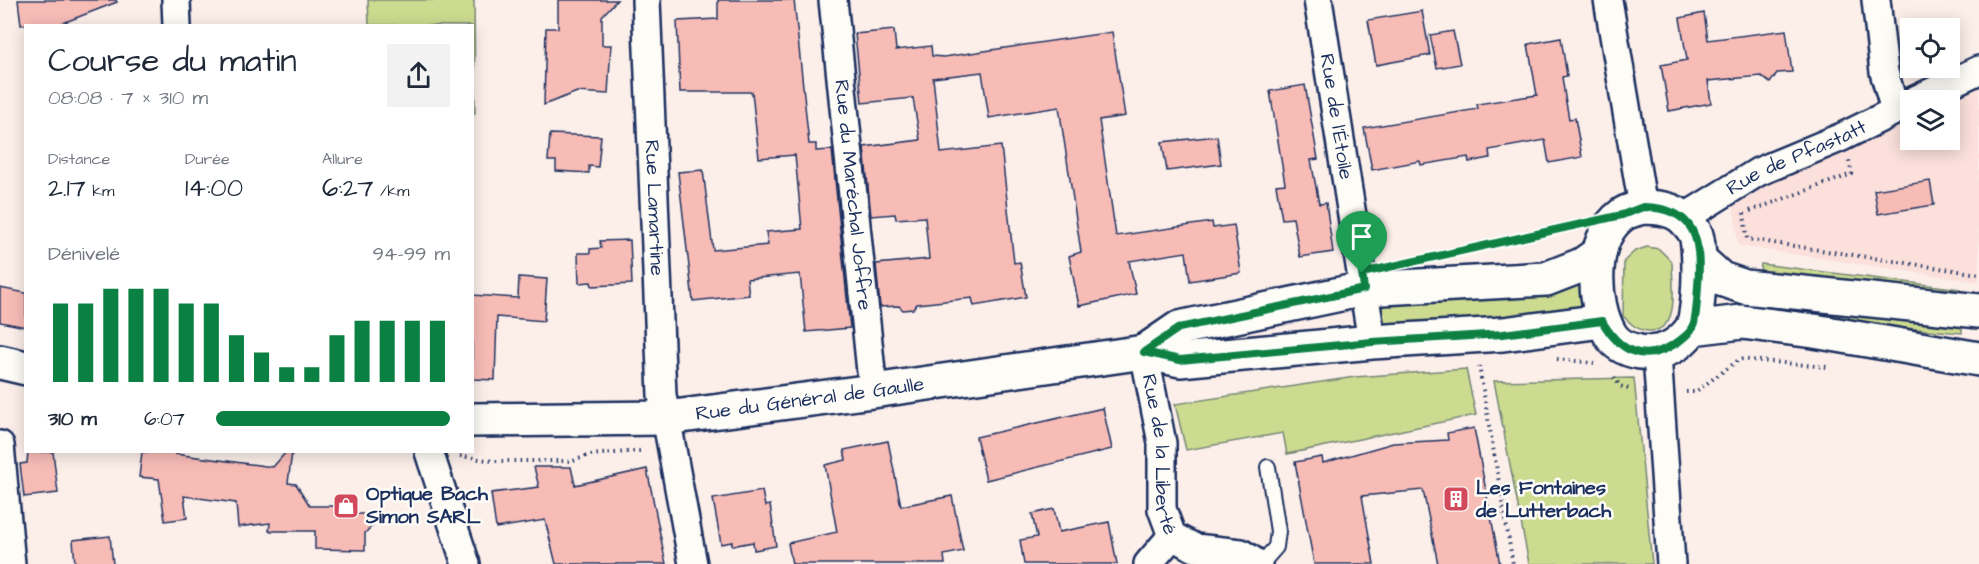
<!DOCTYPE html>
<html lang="fr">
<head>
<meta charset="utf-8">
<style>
  body { margin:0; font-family:"Architects Daughter",sans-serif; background:#f2f2f3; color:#1f2937; height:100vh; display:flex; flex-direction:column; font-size:22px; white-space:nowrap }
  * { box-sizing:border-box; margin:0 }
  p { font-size:20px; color:#747a83 }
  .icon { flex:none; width:33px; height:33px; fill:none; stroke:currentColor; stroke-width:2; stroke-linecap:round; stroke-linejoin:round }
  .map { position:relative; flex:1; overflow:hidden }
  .side { position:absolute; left:24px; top:24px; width:450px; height:429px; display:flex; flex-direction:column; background:#fff; border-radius:0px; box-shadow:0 3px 15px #0003 }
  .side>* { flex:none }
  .tools { position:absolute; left:1900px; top:18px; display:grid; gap:12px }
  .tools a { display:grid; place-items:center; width:60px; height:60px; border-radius:0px; background:#fff; box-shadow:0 3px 15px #0003; font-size:30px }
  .pin { position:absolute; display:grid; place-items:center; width:51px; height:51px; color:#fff; margin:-62px -26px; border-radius:50% 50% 50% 0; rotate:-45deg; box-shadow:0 0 6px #0007 }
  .pin .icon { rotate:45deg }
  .round { display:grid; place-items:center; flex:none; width:63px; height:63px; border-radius:0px; background:#f2f2f3 }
  .overview { display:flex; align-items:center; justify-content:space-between; height:102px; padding:0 24px }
  h1 { font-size:33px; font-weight:600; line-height:45px }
  .figures { display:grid; grid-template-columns:repeat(3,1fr); gap:9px; height:102px; padding:6px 24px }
  .figures div { display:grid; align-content:center }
  .figures b { font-size:26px; font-weight:600 }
  .figures small { font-size:16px; font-weight:400 }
  .figures p { font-size:16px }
  .chart { height:168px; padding:12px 24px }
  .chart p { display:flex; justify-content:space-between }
  .chart svg { width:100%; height:108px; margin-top:6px; stroke:#0b8043; stroke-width:6 }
  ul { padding:0 24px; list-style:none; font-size:20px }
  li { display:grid; grid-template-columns:96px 72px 1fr; align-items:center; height:45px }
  li i { height:15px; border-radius:8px; background:#0b8043 }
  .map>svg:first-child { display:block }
  .built { fill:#fbe0db }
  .green { fill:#ccdb8f; stroke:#748576; stroke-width:1.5 }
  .building { fill:#f8bcb7; stroke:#1b2f5e; stroke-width:1.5 }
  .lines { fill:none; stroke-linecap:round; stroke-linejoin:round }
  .lane-casing { stroke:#1b2f5e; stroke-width:18 }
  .street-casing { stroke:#1b2f5e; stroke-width:32 }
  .secondary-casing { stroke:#1b2f5e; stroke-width:38 }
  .path { stroke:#1b2f5e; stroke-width:4; stroke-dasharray:1.5 4.5; stroke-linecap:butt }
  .lane { stroke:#fdfcf7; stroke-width:14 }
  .street { stroke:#fdfcf7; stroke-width:27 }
  .secondary { stroke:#fdfcf7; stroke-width:33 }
  .route-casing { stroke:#fff; stroke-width:12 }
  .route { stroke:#0b8043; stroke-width:8 }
  .labels { text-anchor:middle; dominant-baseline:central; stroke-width:5; stroke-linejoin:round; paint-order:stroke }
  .street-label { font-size:20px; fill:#1b2f5e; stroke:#fdfcf7 }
  .poi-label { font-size:20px; font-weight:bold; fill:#1b2f5e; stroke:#fdfcf7; text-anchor:start }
</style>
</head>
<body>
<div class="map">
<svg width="1979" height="564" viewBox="0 0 1979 564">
  <rect width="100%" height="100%" fill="#fcefea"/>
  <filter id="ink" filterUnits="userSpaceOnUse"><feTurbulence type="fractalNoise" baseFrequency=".0167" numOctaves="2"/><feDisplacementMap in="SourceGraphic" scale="12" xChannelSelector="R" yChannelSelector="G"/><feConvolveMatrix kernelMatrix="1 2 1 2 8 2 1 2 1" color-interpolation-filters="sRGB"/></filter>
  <g filter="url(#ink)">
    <polygon class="built" points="1979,80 1979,282 1738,246 1733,201 1911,113 1911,140 1950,140 1950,100 1937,100"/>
    <g class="green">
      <polygon points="368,0 474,0 475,113 472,113 472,26 369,25"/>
      <path d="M1647,247L1659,249L1672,262C1672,284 1681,329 1651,331C1638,331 1632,325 1623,316L1624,261L1635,251Z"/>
      <polygon points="1761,264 1960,289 1960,293 1759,279"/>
      <polygon points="1585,273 1583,310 1384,329 1378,297"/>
      <polygon points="1758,300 1962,320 1962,333 1757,315"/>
      <polygon points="1466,369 1476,415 1287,454 1283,433 1186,450 1175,404 1355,377"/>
      <polygon points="1634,378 1652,564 1529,564 1494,381"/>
    </g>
    <g class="building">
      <polygon points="18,0 116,0 117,2 55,26 39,26 38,23 21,25"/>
      <polygon points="558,0 617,0 602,16 602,45 611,45 608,94 577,92 544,105 546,28 558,28"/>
      <polygon points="718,0 794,0 809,144 816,144 816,151 832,150 850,328 806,332 800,274 747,279 749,295 693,301 678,172 703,170 713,250 768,245 766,232 802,229 795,155 759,158 752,92 680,92 677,21 718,19"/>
      <polygon points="1422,11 1430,55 1376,65 1368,20"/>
      <polygon points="1704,13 1708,40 1786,30 1792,72 1777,73 1770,83 1761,76 1708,81 1711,103 1669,111 1661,65 1687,60 1680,18"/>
      <polygon points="894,30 896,50 931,46 932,56 944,57 1112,32 1125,116 1099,120 1116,236 1212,222 1213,228 1234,225 1241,273 1190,281 1186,252 1129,261 1136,294 1079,306 1069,256 1081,252 1059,107 989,118 982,72 933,78 941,153 1001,146 1014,263 1020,262 1026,297 974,306 972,298 917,304 913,309 903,310 899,306 880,307 876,264 929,259 925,217 896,219 895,214 871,216 864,147 920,140 913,98 862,103 855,34"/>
      <polygon points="1453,31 1460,64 1437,68 1430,35"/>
      <polygon points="1561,38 1567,76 1562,77 1565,97 1569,119 1575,118 1582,157 1549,163 1545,140 1489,150 1490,158 1469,162 1468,157 1421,165 1420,161 1372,170 1364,128 1478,109 1477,104 1537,95 1528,44"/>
      <polygon points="1305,85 1318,159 1311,160 1319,204 1326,203 1333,252 1300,257 1293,218 1282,219 1276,185 1285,184 1270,91"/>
      <polygon points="550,134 601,136 598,167 589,166 589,173 556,171 556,161 548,161"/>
      <polygon points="1217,136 1221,164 1167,171 1162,142"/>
      <polygon points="1930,181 1934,205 1878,214 1874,190"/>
      <polygon points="630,240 632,284 592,286 591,282 579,283 578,253 590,253 590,249 601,248 600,241"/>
      <polygon points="519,277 547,279 544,321 497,317 495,380 472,379 472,295 518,298"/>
      <polygon points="0,288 26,293 26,327 0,322"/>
      <polygon points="1103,408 1112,449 986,480 976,437"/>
      <polygon points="1474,428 1500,564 1438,564 1423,490 1362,496 1374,564 1314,564 1295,462 1322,457 1323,463 1393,443 1448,440 1447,433"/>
      <polygon points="888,441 901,506 952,496 963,551 944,555 945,564 792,564 788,543 837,532 825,465 846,460 844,450"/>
      <polygon points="28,452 53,452 58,493 24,497 20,464 27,463"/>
      <polygon points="142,452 175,452 175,454 273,467 286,452 292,452 288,483 296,484 310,506 353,506 353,514 384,514 365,533 365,550 315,549 315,531 269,531 270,523 238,527 236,503 184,496 187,518 165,521 159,479 139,477"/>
      <polygon points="534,467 571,467 575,485 647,469 666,564 556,564 545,520 496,528 491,493 539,487"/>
      <polygon points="762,491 765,506 770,505 776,546 754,550 753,542 732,546 732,542 721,544 713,499"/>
      <polygon points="1054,509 1059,532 1109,522 1117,564 1024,564 1020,540 1037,537 1032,514"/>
      <polygon points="110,536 113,564 75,564 73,540"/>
    </g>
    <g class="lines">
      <g class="lane-casing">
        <polyline id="lane" points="1261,564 1276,547 1278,531 1268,467"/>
      </g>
      <g class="street-casing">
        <g id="street">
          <polyline points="176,0 177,26"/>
          <path id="s1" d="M646,0L662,395L693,564"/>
          <path id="s2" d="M833,0L873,391"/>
          <path id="s3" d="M1318,0L1372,342"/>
          <polyline points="1608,0 1643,207"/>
          <polyline points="1876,0 1884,72 1895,110"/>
          <polyline points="1915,100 1979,70"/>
          <path id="s4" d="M1684,218L1758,172L1842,137L1911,103"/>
          <path id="s5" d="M1144,352L1162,443V509L1172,536L1195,548L1241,553L1258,564"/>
          <polyline points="1657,354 1671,564"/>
          <polyline points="0,445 11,564"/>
          <polyline points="429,452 466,564"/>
          <polyline points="1148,564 1172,536"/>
        </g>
      </g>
      <g class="secondary-casing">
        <g id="secondary">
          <path d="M1643,207C1657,207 1675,209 1685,220C1689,224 1694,230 1696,235C1701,250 1700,317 1691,330C1677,348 1661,355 1640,352C1628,350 1616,345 1610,334C1592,303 1589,239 1622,215C1627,211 1636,209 1643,207Z"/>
          <polyline points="1700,260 1721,279 1745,287 1979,311"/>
          <polyline points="1692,328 1742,322 1814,331 1979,359"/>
          <polyline points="1144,352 1179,328 1364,289 1546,279 1582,265 1599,253"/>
          <polyline points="0,362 26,368"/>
          <path id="s6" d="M472,420L666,418L873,391L1144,352L1180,360L1372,342L1503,334L1602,321"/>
        </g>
      </g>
      <g class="path">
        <polyline points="1750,211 1852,174 1849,161"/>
        <polyline points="1744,213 1747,239 1979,274"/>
        <polyline points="1456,251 1577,224"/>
        <polyline points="1557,359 1594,363"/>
        <polyline points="1479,366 1513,564"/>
        <polyline points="1614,377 1620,386 1631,390"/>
        <polyline points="1686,392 1695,392 1740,359 1827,367"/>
        <polyline points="460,456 493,461 573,461 589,455 640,451"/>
      </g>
      <use href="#lane" class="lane"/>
      <use href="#street" class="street"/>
      <use href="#secondary" class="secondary"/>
    </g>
  </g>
  <g class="lines" filter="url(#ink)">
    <g class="route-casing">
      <path id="route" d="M1643,207C1696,208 1702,240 1698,286C1697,298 1697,315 1693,327C1690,333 1679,342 1673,345C1641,364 1619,350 1602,321L1503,334L1372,342L1180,360L1144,352L1179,328L1364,289L1362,273L1622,215Z"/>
    </g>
    <use href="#route" class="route"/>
  </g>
  <defs>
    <g id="building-square" transform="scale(1.35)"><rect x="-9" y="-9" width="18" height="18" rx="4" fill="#d1495b" stroke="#fdfcf7"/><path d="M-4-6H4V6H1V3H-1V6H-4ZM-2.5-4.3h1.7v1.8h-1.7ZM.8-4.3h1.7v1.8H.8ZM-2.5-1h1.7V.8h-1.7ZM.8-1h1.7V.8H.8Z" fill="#fff"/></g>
    <g id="shop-square" transform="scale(1.35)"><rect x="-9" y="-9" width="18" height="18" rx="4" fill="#d1495b" stroke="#fdfcf7"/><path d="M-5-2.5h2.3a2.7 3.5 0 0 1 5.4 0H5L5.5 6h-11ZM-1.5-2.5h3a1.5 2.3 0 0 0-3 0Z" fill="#fff"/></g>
  </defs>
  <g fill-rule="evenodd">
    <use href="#building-square" x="1456" y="499"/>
    <use href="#shop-square" x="346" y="506"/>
  </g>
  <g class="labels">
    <g class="street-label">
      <text stroke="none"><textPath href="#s3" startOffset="118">Rue de l'Étoile</textPath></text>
      <text stroke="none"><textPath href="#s4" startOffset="128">Rue de Pfastatt</textPath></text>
      <text stroke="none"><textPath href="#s2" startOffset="196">Rue du Maréchal Joffre</textPath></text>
      <text stroke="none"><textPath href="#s1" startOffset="208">Rue Lamartine</textPath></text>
      <text stroke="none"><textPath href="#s6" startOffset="339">Rue du Général de Gaulle</textPath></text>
      <text stroke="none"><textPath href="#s5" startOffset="104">Rue de la Liberté</textPath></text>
    </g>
    <g class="poi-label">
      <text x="1476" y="488">Les Fontaines<tspan x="1476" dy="23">de Lutterbach</tspan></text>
      <text x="366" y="494">Optique Bach<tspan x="366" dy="23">Simon SARL</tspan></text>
    </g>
  </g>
</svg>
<div class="tools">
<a><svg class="icon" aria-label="locate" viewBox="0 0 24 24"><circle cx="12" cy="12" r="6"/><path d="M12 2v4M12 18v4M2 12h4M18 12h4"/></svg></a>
<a><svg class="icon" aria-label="layers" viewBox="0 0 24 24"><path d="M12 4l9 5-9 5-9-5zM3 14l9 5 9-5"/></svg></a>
</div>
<div class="pin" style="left:1362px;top:273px;background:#1e9e55"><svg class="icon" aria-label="arrive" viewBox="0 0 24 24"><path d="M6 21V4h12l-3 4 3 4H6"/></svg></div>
<section class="side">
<div class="overview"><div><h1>Course du matin</h1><p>08:08 · 7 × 310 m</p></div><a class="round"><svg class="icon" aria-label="share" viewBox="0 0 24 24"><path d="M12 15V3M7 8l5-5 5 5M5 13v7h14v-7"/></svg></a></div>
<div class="figures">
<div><p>Distance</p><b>2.17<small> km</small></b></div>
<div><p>Durée</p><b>14:00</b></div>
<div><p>Allure</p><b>6:27<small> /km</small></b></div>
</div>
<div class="chart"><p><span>Dénivelé</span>94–99 m</p>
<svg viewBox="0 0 160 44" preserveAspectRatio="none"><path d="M5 44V12M15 44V12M25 44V6M35 44V6M45 44V6M55 44V12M65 44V12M75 44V25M85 44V32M95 44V38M105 44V38M115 44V25M125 44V19M135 44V19M145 44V19M155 44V19"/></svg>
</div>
<ul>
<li><b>310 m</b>6:07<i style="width:100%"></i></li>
</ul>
</section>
</div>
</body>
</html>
